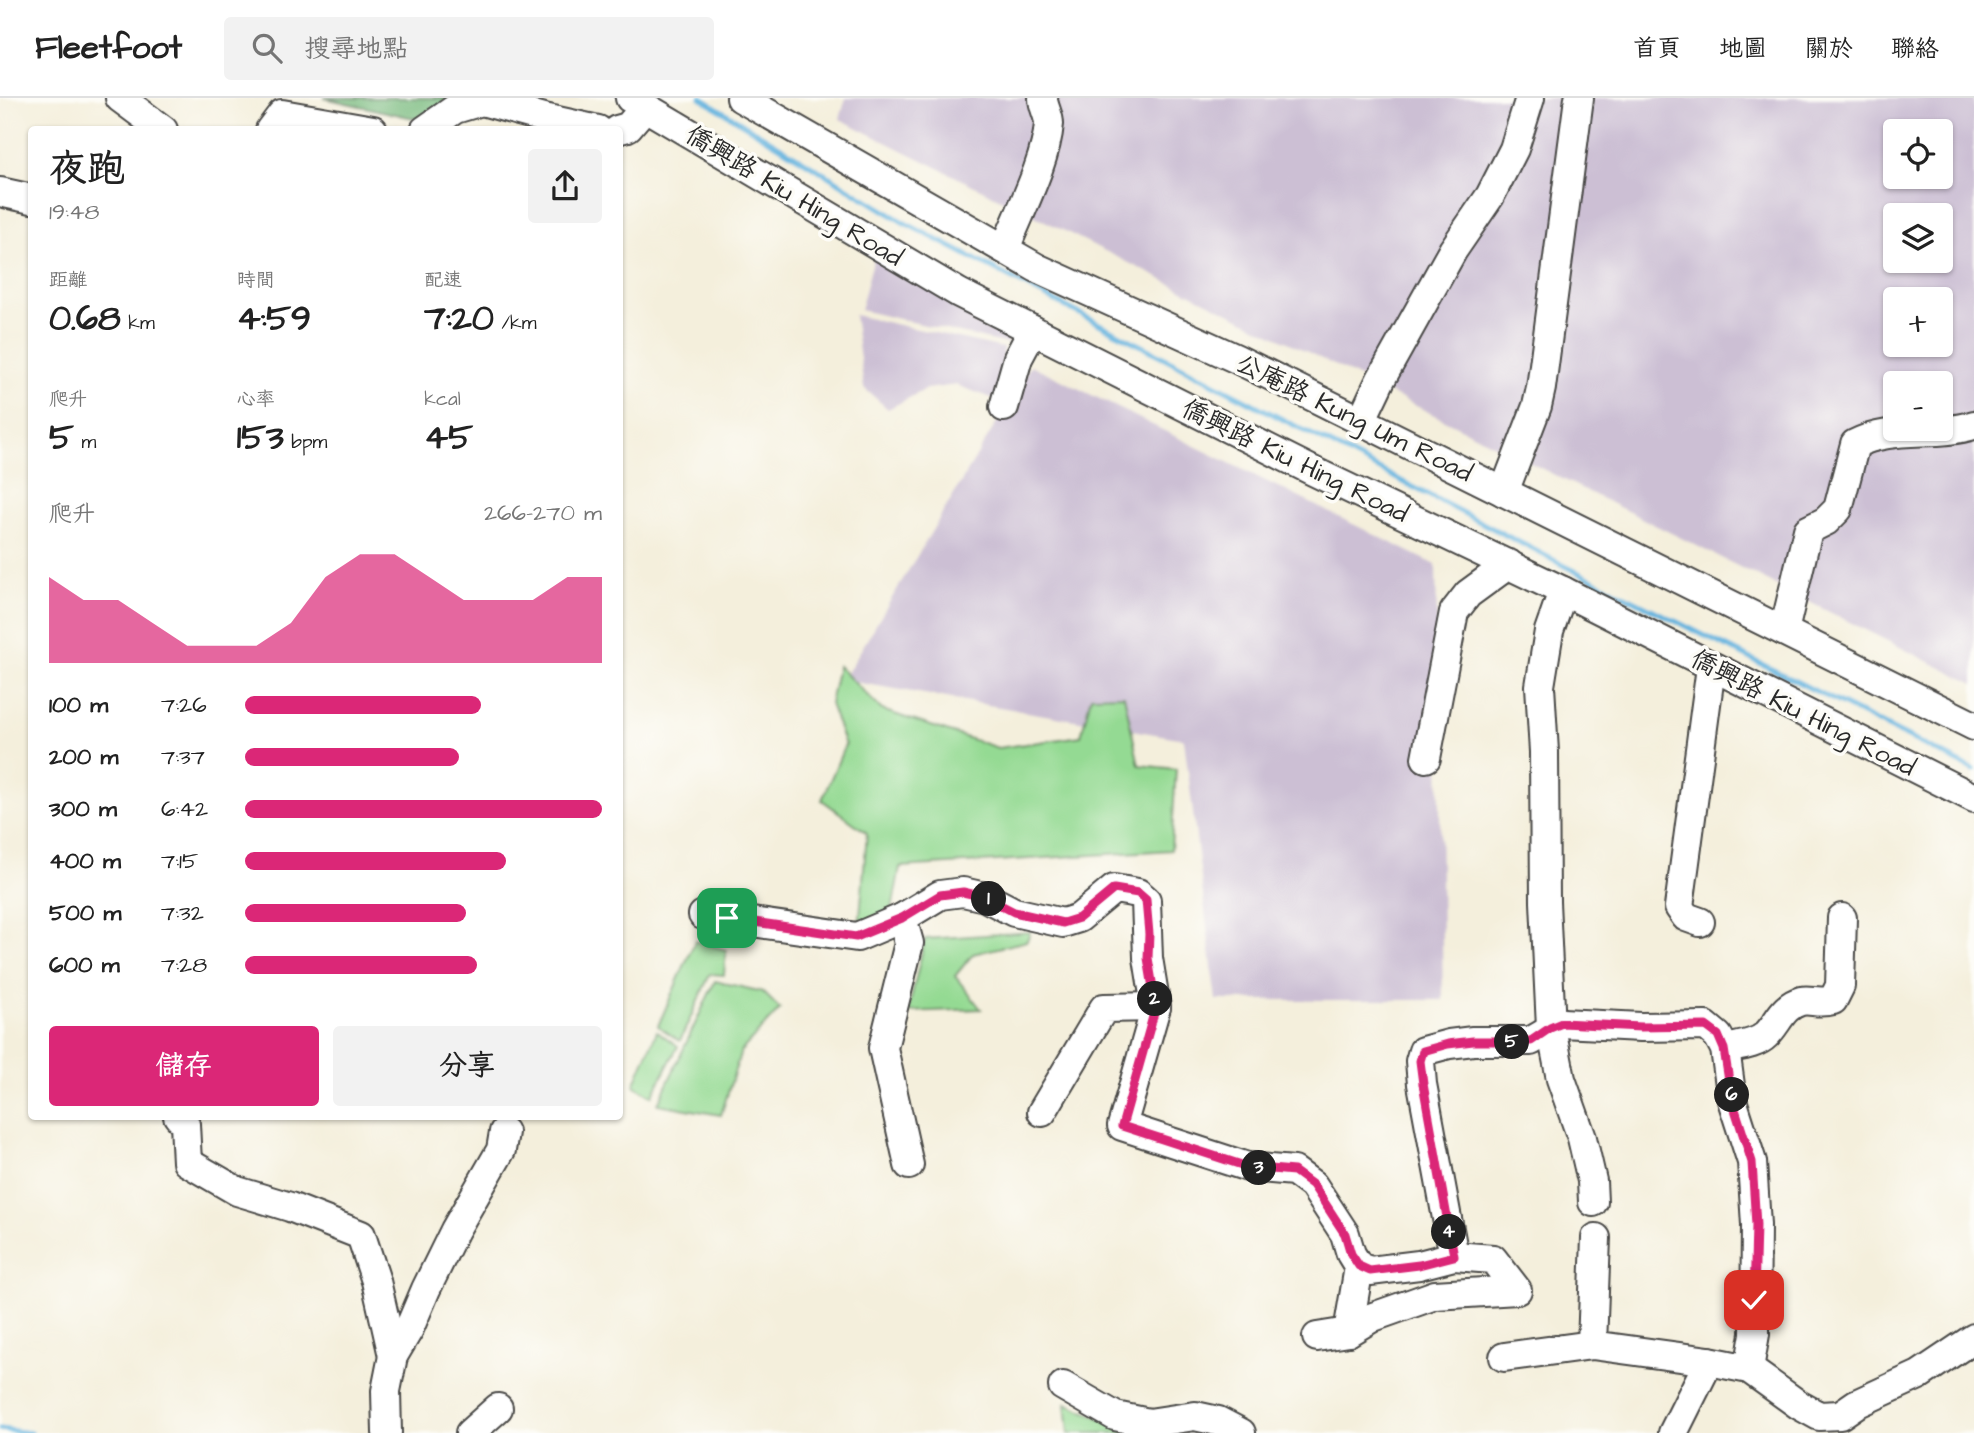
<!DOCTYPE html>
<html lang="zh-TW">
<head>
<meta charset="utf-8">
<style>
  body { margin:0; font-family:"Architects Daughter","LXGW WenKai TC",sans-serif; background:#f2f2f2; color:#222; height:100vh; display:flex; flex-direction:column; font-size:26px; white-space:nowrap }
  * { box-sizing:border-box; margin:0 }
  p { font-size:23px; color:#767676 }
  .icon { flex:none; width:38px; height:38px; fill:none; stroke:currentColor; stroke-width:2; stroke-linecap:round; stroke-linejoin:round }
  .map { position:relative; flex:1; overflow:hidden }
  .details { position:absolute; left:28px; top:28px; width:595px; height:994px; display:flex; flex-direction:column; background:#fff; border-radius:7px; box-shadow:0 2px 5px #0004 }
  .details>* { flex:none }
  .tools { position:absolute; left:1883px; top:21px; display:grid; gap:14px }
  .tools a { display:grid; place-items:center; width:70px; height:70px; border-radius:7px; background:#fff; box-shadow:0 2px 5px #0004; font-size:35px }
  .pin { position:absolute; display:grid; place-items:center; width:60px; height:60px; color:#fff; margin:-30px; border-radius:14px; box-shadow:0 4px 10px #0006 }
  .km { position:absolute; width:35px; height:35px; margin:-18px; border-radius:50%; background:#222; color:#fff; font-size:19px; line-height:35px; text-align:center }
  .round { display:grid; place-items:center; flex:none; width:74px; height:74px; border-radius:7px; background:#f2f2f2 }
  .overview { display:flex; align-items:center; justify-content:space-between; height:119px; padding:0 21px }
  h1 { font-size:38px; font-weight:800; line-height:52px }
  .figures { display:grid; grid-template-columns:repeat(3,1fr); gap:10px; height:119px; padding:7px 21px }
  .figures div { display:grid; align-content:center }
  .figures b { font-size:35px; font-weight:800 }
  .figures small { font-size:19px; font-weight:400 }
  .figures p { font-size:19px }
  .chart { height:196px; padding:14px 21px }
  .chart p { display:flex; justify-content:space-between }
  .chart svg { width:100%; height:126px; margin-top:7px; fill:#db2777; opacity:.7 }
  .button { display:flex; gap:14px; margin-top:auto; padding:14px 21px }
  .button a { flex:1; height:80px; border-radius:7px; background:#db2777; color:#fff; font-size:28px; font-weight:800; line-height:80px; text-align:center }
  .button a+a { background:#f2f2f2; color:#222 }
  ul { padding:0 21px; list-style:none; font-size:23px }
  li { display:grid; grid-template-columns:112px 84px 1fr; align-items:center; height:52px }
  li i { height:18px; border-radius:9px; background:#db2777 }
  header { display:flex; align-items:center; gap:42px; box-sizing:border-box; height:98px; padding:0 35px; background:#fff; border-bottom:2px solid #e0e0e0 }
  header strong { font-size:33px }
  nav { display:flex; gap:38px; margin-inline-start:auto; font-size:24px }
  .search { width:490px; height:63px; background:#f2f2f2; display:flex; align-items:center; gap:18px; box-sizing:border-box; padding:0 24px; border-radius:7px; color:#767676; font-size:26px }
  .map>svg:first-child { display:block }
  .industrial { fill:#ccbfd4; fill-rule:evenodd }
  .green { fill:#94da93; stroke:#60825f; stroke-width:2 }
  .forest { fill:#77ba7d; stroke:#517254; stroke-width:2 }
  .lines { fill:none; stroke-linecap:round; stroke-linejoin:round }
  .stream { stroke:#63b3de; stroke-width:5 }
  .minor-casing { stroke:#494846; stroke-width:32 }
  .minor { stroke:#fff; stroke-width:28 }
  .route-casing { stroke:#fff; stroke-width:14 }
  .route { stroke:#db2777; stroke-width:9 }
  .labels { text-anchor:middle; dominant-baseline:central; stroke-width:7; stroke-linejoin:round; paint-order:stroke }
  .street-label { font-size:26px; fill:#2b2b2b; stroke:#fdfcf7 }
</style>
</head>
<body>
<header>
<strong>Fleetfoot</strong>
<div class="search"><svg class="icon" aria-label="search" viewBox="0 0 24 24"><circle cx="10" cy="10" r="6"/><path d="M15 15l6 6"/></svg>搜尋地點</div>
<nav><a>首頁</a><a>地圖</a><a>關於</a><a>聯絡</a></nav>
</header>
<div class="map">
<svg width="1974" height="1335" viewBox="0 0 1974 1335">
  <rect width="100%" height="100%" fill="#fdfcf7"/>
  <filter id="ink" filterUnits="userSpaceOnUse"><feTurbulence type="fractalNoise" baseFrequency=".0143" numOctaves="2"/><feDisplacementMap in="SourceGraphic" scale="14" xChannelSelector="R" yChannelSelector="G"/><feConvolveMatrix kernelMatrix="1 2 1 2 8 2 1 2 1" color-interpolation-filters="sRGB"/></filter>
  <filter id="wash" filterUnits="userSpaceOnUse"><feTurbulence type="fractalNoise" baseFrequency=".00686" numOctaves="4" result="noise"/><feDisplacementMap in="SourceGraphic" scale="28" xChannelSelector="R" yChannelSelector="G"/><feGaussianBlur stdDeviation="1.57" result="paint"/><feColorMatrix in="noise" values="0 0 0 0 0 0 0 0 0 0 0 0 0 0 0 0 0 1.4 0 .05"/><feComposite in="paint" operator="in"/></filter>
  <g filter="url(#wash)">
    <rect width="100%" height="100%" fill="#f4efdc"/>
    <g class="industrial">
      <path d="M846,0H1974V586L840,21ZM1895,33H1941V79H1895ZM1895,117H1941V163H1895ZM1895,201H1941V247H1895ZM1895,285H1941V331H1895Z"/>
      <polygon points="875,156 1010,234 1007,246 860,212"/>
      <polygon points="854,217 1003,250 1000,303 956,287 926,291 888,311 864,290"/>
      <polygon points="1031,267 1436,467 1443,902 1216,902 1184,641 843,582"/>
    </g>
    <g class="green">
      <polygon points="838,568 882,612 998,650 1081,638 1091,598 1124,597 1139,667 1176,671 1171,752 900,769 891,817 859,830 867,735 822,702 845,647 830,606"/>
      <polygon points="1030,834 1027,843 973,856 955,878 981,911 908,914 925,841"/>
      <polygon points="695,843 726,852 724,877 710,876 680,943 658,928"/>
      <polygon points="715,883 763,894 780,911 741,953 721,1017 658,1006"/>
      <polygon points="657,933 678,948 652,998 634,987"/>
      <polygon points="1066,1305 1127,1332 1128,1335 1069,1335"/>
    </g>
    <polygon class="forest" points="324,0 449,0 426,23"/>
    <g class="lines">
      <g class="stream">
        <polyline points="701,0 903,124 1565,468 1974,672"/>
        <polyline points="0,1331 31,1335"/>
      </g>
    </g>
  </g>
  <g filter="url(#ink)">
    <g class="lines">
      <g class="minor-casing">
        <g id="minor">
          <polyline points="120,0 163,32"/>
          <polyline points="630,0 959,195 1313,373 1563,493 1974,700"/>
          <polyline points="741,0 1037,170 1237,261 1974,628"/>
          <polyline points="270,32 282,16 373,32"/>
          <polyline points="425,32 455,11 482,3 548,21 598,32"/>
          <polyline points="617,32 628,29 645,9"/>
          <polyline points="0,94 32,101"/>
          <path d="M1005,151C1019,115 1046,64 1049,26C1049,17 1043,9 1043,0"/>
          <polyline points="1004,309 1018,260 1033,232"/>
          <polyline points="1361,323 1381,281 1453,152 1490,98 1514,51 1530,0"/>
          <polyline points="1504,394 1537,308 1541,290 1579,0"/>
          <polyline points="1563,493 1549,533 1540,588 1544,654 1545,804 1551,930 1561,981 1582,1040 1592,1083 1593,1104"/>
          <path d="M1784,533L1808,432L1826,423L1838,411L1855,346C1891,327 1936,339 1974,327"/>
          <polyline points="1426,660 1454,514 1468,496 1509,466"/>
          <polyline points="703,817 857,839 902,820 940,797 963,794 985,799 1014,814 1063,825 1079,820 1114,791 1138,795 1146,802 1148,860 1156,909 1122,1028 1248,1069 1294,1073 1313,1087 1345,1136 1351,1156 1359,1169 1370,1173 1419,1167 1454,1158 1493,1161 1517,1192 1435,1197 1373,1219 1348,1234 1317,1239"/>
          <polyline points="902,820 909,845 883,950 909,1067"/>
          <polyline points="1700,824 1686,819 1679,809 1711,569"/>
          <path d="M1725,951C1738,948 1756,947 1766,937C1778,926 1782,908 1801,903C1811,901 1819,906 1833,902L1840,888L1842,820"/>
          <polyline points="1042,1014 1104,910 1156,909"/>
          <polyline points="178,1018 185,1026 187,1064 237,1093 290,1109 361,1137 376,1183 393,1258"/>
          <polyline points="1454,1158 1422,986 1420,963 1423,953 1449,946 1473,943 1531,943 1562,925 1641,929 1706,928 1718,938 1725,951 1732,1002 1752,1064 1756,1127 1755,1236 1749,1271"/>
          <polyline points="1348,1234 1359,1169"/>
          <polyline points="1592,1247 1596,1140"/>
          <polyline points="1504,1259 1592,1247 1709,1263 1749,1271 1799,1307 1819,1318 1840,1317 1856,1306 1919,1277 1974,1240"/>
          <polyline points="1063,1288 1115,1318 1149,1325 1195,1318 1218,1323 1241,1335"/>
          <polyline points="387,1335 386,1293 393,1258 409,1231 426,1191 455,1132 501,1052 504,1034"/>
          <polyline points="470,1335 498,1310"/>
          <polyline points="1673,1335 1709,1263"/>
        </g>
      </g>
      <use href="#minor" class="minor"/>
    </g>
  </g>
  <g class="lines" filter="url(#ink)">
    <g class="route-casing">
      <polyline id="route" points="727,820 856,839 902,820 940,797 963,794 985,799 1014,814 1063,825 1079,820 1114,791 1138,795 1146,802 1149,836 1148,860 1156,908 1122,1028 1248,1069 1294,1073 1313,1087 1345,1136 1351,1156 1359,1168 1370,1173 1419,1167 1454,1158 1423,986 1420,963 1423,953 1448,946 1473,943 1531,943 1550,930 1562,925 1641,929 1706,928 1718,937 1724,951 1732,1002 1752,1064 1756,1127 1754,1202"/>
    </g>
    <use href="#route" class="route"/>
  </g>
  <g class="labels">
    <g class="street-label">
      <text transform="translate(794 98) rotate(31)">僑興路 Kiu Hing Road</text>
      <text transform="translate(1354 320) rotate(26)">公庵路 Kung Um Road</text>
      <text transform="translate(1295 363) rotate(26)">僑興路 Kiu Hing Road</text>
      <text transform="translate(1803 615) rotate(27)">僑興路 Kiu Hing Road</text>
    </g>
  </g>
</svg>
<div class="tools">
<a><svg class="icon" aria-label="locate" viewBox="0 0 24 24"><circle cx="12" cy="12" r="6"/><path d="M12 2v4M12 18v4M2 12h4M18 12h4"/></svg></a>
<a><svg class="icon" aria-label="layers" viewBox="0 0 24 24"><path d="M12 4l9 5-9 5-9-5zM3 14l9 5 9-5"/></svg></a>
<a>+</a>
<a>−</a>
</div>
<div class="pin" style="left:727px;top:820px;background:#1e9e55"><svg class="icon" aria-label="arrive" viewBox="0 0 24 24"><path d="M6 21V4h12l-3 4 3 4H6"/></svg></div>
<div class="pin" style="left:1754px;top:1202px;background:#d93025"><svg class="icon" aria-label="check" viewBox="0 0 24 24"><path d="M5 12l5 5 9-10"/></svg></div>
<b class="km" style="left:989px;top:801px">1</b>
<b class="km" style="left:1155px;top:901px">2</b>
<b class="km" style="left:1259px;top:1070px">3</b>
<b class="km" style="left:1449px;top:1134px">4</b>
<b class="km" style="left:1512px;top:944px">5</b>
<b class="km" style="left:1732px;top:997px">6</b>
<section class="details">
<div class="overview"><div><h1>夜跑</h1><p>19:48</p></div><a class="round"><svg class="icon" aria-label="share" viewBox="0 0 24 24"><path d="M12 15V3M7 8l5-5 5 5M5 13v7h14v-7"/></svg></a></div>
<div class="figures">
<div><p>距離</p><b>0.68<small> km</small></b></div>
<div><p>時間</p><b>4:59</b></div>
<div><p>配速</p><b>7:20<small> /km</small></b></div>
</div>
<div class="figures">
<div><p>爬升</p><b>5<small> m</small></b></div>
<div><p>心率</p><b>153<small> bpm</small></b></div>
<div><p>kcal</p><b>45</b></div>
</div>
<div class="chart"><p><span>爬升</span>266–270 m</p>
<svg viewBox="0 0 160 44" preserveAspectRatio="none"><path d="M0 44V14L10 22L20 22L30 30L40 38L50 38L60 38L70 30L80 14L90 6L100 6L110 14L120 22L130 22L140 22L150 14L160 14V44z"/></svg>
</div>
<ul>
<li><b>100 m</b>7:26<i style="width:66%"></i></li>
<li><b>200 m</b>7:37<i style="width:60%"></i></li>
<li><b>300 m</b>6:42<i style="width:100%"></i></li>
<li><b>400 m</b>7:15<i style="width:73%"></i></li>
<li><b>500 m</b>7:32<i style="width:62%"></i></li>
<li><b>600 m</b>7:28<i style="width:65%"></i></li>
</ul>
<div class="button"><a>儲存</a><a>分享</a></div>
</section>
</div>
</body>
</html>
